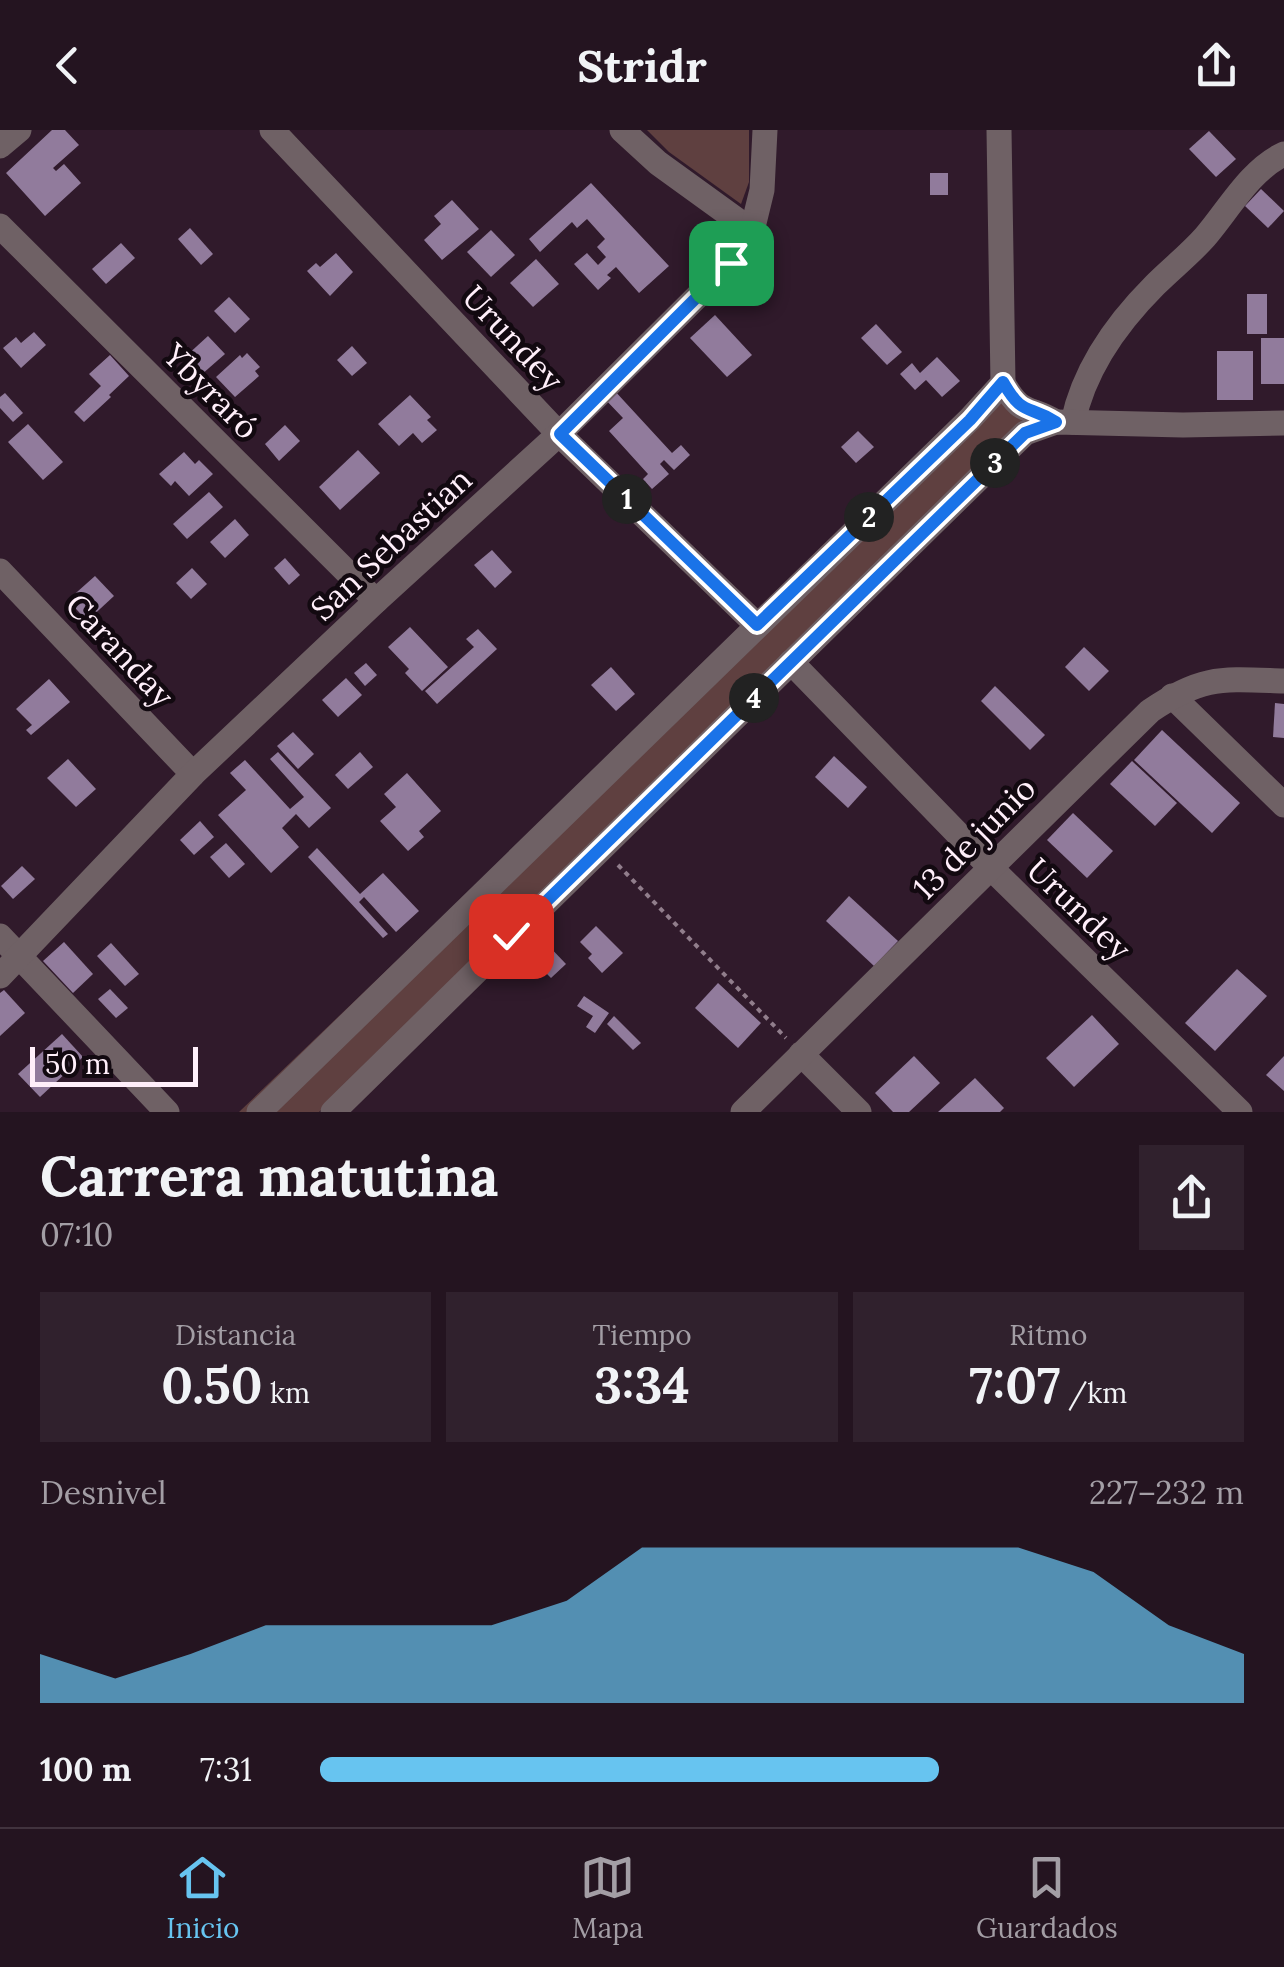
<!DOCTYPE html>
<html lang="es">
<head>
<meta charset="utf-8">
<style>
  body { margin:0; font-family:Lora,serif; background:#30212d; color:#f1f3f6; height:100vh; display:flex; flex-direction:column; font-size:38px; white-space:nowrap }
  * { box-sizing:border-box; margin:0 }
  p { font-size:32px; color:#a39ea5 }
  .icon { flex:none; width:55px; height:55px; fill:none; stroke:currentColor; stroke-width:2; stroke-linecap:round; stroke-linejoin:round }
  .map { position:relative; height:982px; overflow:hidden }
  .sheet { display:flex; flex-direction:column; background:#241420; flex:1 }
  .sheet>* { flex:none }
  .scale { position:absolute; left:30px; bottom:25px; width:168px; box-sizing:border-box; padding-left:10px; border:5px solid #ffeffa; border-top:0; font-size:28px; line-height:35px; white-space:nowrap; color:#ffeffa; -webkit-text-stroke:8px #120910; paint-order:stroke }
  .pin { position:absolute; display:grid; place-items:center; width:85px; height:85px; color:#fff; margin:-42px; border-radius:20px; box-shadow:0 5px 15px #0006 }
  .km { position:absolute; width:50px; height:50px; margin:-25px; border-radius:50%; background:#222; color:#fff; font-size:28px; line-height:50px; text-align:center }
  .round { display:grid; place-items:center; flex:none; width:105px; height:105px; border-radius:0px; background:#30212d }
  .summary { display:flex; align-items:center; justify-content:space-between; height:170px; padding:0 40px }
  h1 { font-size:55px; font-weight:700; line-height:75px }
  .metrics { display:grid; grid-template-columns:repeat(3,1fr); gap:15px; height:170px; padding:10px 40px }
  .metrics div { display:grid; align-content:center; border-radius:0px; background:#30212d; text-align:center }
  .metrics b { font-size:50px; font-weight:700 }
  .metrics small { font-size:28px; font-weight:400 }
  .metrics p { font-size:28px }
  .chart { height:280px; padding:20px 40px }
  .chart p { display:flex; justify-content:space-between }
  .chart svg { width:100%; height:180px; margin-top:10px; fill:#67c4f0; opacity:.7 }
  ul { padding:0 40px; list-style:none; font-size:32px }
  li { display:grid; grid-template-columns:160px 120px 1fr; align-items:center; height:75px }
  li i { height:25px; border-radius:12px; background:#67c4f0 }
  header { display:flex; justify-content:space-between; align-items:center; height:130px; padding:0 40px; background:#241420; font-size:45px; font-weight:700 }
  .menu { display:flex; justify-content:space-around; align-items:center; height:140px; border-top:2px solid #41333e; background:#241420; font-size:28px; color:#a39ea5 }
  .menu a { display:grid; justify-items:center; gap:5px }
  .menu .current { color:#67c4f0 }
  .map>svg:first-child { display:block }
  .green { fill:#5f4040 }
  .building { fill:#917b9c }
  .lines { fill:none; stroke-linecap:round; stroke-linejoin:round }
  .path { stroke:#917e8c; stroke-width:4; stroke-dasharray:5 5; stroke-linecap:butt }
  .minor { stroke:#6f6165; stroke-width:25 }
  .route-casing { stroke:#fff; stroke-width:20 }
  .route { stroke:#1a73e8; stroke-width:12 }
  .labels { text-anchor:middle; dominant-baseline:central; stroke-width:9; stroke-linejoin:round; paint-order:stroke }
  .street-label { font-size:32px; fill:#ffeffa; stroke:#120910 }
</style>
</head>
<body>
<header><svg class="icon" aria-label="back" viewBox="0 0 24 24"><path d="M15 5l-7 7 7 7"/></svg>Stridr<svg class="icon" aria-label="share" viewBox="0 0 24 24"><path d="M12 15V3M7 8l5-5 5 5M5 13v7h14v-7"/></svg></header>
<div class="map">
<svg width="1284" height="982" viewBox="0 0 1284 982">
  <rect width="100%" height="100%" fill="#301a2b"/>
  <g class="green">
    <polygon points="647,0 749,0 749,52 741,74 669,22"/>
    <polygon points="984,267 1020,279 1023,298 319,982 239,982"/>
  </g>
  <g class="building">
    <polygon points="52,0 65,0 79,15 53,38 56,41 64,34 81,53 45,86 6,43"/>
    <polygon points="1209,1 1236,29 1216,47 1189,19"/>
    <rect x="930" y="43" width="18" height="22"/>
    <polygon points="591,53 669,136 639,163 616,137 607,145 611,148 598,160 574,134 587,123 598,135 606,127 597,117 605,109 587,89 577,98 572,92 540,122 529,109"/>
    <polygon points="1261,59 1284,81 1268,98 1245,76"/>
    <polygon points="452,70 479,99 442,130 424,110 441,94 434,86"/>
    <polygon points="190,98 213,124 201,135 178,109"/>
    <polygon points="491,100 515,125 491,147 467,122"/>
    <polygon points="121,113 135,128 106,154 92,139"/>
    <polygon points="336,123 353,142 330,166 307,141 316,133 320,137"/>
    <polygon points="536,129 559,154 533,177 510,153"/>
    <rect x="1247" y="164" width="20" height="40"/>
    <polygon points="229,167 250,189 235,203 214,181"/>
    <polygon points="715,185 752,225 727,247 690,208"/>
    <polygon points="876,194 902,222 887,235 861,208"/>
    <polygon points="34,202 46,215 21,238 3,218 16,207 21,213"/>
    <polygon points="208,206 225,224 201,245 185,227"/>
    <rect x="1261" y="208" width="23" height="46"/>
    <polygon points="352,216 367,233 352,246 337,230"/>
    <rect x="1217" y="221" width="36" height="49"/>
    <polygon points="247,223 260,237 255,241 259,246 235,267 216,247 240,225 242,228"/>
    <polygon points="110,225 129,246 109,265 111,267 84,292 74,282 101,256 89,244"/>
    <polygon points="937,227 960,251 942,267 926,250 915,260 900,244 912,233 920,243"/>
    <polygon points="613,259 672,323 681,315 690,325 674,340 664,330 660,334 669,344 652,359 643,349 648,344 609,301 623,288 603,267"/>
    <polygon points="5,263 23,283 13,292 0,278 0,267"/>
    <polygon points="410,265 431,287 427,290 437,300 422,313 413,303 399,316 378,294"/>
    <polygon points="28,294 63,332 43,350 8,312"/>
    <polygon points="285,295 300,311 279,331 265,314"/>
    <polygon points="858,301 874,317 856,333 841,317"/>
    <polygon points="358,320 380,343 340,380 319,357"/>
    <polygon points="184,322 195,334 199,330 213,344 189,366 175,351 171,356 159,344"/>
    <polygon points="209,362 223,377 187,409 173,394"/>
    <polygon points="235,389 249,405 225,428 210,412"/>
    <polygon points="492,420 512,442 495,458 474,435"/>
    <polygon points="285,428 300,445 289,455 274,438"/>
    <polygon points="192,438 207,454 191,469 176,453"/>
    <polygon points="95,446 114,466 87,491 68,470"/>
    <polygon points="410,497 448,537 422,561 405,543 409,539 388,517"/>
    <polygon points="478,499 497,519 437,574 425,561 474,517 466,509"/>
    <polygon points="1084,517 1109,541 1089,561 1065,537"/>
    <polygon points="366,533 377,545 365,556 354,543"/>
    <polygon points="611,537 635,564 616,581 591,555"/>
    <polygon points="346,548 362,565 338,587 322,570"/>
    <polygon points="49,549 70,572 31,605 26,600 32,595 16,579"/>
    <polygon points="995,556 1045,605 1030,620 981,571"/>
    <polygon points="1275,573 1284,574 1284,608 1273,607"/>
    <polygon points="1162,600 1240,673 1212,703 1134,630"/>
    <polygon points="293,602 314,624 298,639 277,616"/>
    <polygon points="278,622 331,678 309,698 296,684 282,698 299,717 271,743 218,685 246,660 230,643 245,630 290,679 304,667 270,629"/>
    <polygon points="360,622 373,637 348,659 335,645"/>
    <polygon points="834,626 867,657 848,678 815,647"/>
    <polygon points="68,629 96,659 76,677 47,648"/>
    <polygon points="1132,631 1177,673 1155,696 1110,654"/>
    <polygon points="407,643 441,681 419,701 424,707 408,721 380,691 396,677 384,664"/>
    <polygon points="1073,683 1113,721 1087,748 1047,710"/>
    <polygon points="200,691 214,707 194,725 180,710"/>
    <polygon points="226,713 245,734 229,748 210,727"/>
    <polygon points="317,718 360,764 383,743 419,781 396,802 364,767 359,772 388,804 383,808 308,727"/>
    <polygon points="22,736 35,749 13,769 1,756"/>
    <polygon points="849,766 898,811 874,836 826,791"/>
    <polygon points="596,796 623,823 602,843 588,828 592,824 580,812"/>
    <polygon points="543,810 566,834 551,848 528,825"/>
    <polygon points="64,812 93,844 73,863 43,831"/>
    <polygon points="111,813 139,844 125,856 97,826"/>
    <polygon points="1237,839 1267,866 1215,921 1185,893"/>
    <polygon points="718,853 761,893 738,918 695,878"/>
    <polygon points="110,859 128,878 116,888 98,869"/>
    <polygon points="4,860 25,883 0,906 0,863"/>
    <polygon points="584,866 609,883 595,903 586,897 593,886 577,876"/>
    <polygon points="1092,885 1119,914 1074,957 1046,928"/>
    <polygon points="614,886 641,913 633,920 607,894"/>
    <polygon points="62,904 83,927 40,967 18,944"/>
    <polygon points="914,926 940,953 909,982 893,982 875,963"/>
    <polygon points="1284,926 1284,961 1266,945"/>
    <polygon points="975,948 1004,978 1000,982 938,982"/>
  </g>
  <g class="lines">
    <polyline class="path" points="618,735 786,908"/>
    <g class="minor">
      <polyline points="272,0 559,304 757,495"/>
      <polyline points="622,0 658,33 752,101"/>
      <polyline points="0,16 19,0"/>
      <polyline points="0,96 376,471"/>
      <path d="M1003,253C1022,287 1028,275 1056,292"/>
      <path d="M1073,292C1084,239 1117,193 1155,155C1171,139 1190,124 1205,107C1229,79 1250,40 1284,24"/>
      <polyline points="0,441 193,644"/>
      <polyline points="791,532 991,738 1240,982"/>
      <polyline points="1172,566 1284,675"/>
      <polyline points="0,806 167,982"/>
      <polyline points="0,846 193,644 376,471 559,304 731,133 752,101 762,60 765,0"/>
      <polyline points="801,924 859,982"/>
      <polyline points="259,982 970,289 1003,253 999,0"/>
      <polyline points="333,982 1025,303 1056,292 1183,295 1284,293"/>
      <path d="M743,982L1150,581C1203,545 1222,549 1284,551"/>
    </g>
  </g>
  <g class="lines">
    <g class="route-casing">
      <path id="route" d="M511,806L1025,303L1056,292C1027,274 1023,287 1003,252L970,290L757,495L560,304L731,133"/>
    </g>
    <use href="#route" class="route"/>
  </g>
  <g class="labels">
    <g class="street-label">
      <text transform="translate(513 208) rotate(47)">Urundey</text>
      <text transform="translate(211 261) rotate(45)">Ybyraró</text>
      <text transform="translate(391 414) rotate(-43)">San Sebastian</text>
      <text transform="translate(120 520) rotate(47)">Caranday</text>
      <text transform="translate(974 708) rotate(-45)">13 de junio</text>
      <text transform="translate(1079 779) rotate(44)">Urundey</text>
    </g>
  </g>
</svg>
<div class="scale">50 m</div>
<div class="pin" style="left:731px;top:133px;background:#1e9e55"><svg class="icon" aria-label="arrive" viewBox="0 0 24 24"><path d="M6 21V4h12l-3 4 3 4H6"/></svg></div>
<div class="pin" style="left:511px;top:806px;background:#d93025"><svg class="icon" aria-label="check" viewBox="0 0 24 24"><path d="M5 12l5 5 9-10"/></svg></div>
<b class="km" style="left:627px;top:369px">1</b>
<b class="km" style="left:869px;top:387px">2</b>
<b class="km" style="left:995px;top:333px">3</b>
<b class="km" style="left:754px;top:568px">4</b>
</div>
<section class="sheet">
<div class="summary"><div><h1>Carrera matutina</h1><p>07:10</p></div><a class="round"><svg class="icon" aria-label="share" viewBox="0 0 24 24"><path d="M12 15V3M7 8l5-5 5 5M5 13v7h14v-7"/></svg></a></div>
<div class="metrics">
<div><p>Distancia</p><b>0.50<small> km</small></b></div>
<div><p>Tiempo</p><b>3:34</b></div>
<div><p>Ritmo</p><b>7:07<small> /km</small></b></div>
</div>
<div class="chart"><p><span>Desnivel</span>227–232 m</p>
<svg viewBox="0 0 160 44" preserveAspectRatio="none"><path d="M0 44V32L10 38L20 32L30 25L40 25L50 25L60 25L70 19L80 6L90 6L100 6L110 6L120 6L130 6L140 12L150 25L160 32V44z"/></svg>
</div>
<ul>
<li><b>100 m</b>7:31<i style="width:67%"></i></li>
</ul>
</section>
<nav class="menu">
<a class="current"><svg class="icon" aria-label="home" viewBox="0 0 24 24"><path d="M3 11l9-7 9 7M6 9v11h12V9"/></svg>Inicio</a>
<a><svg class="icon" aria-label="map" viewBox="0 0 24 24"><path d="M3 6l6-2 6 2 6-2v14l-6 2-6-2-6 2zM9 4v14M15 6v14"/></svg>Mapa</a>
<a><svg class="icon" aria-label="saved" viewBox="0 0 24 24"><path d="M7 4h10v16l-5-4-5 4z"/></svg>Guardados</a>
</nav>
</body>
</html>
